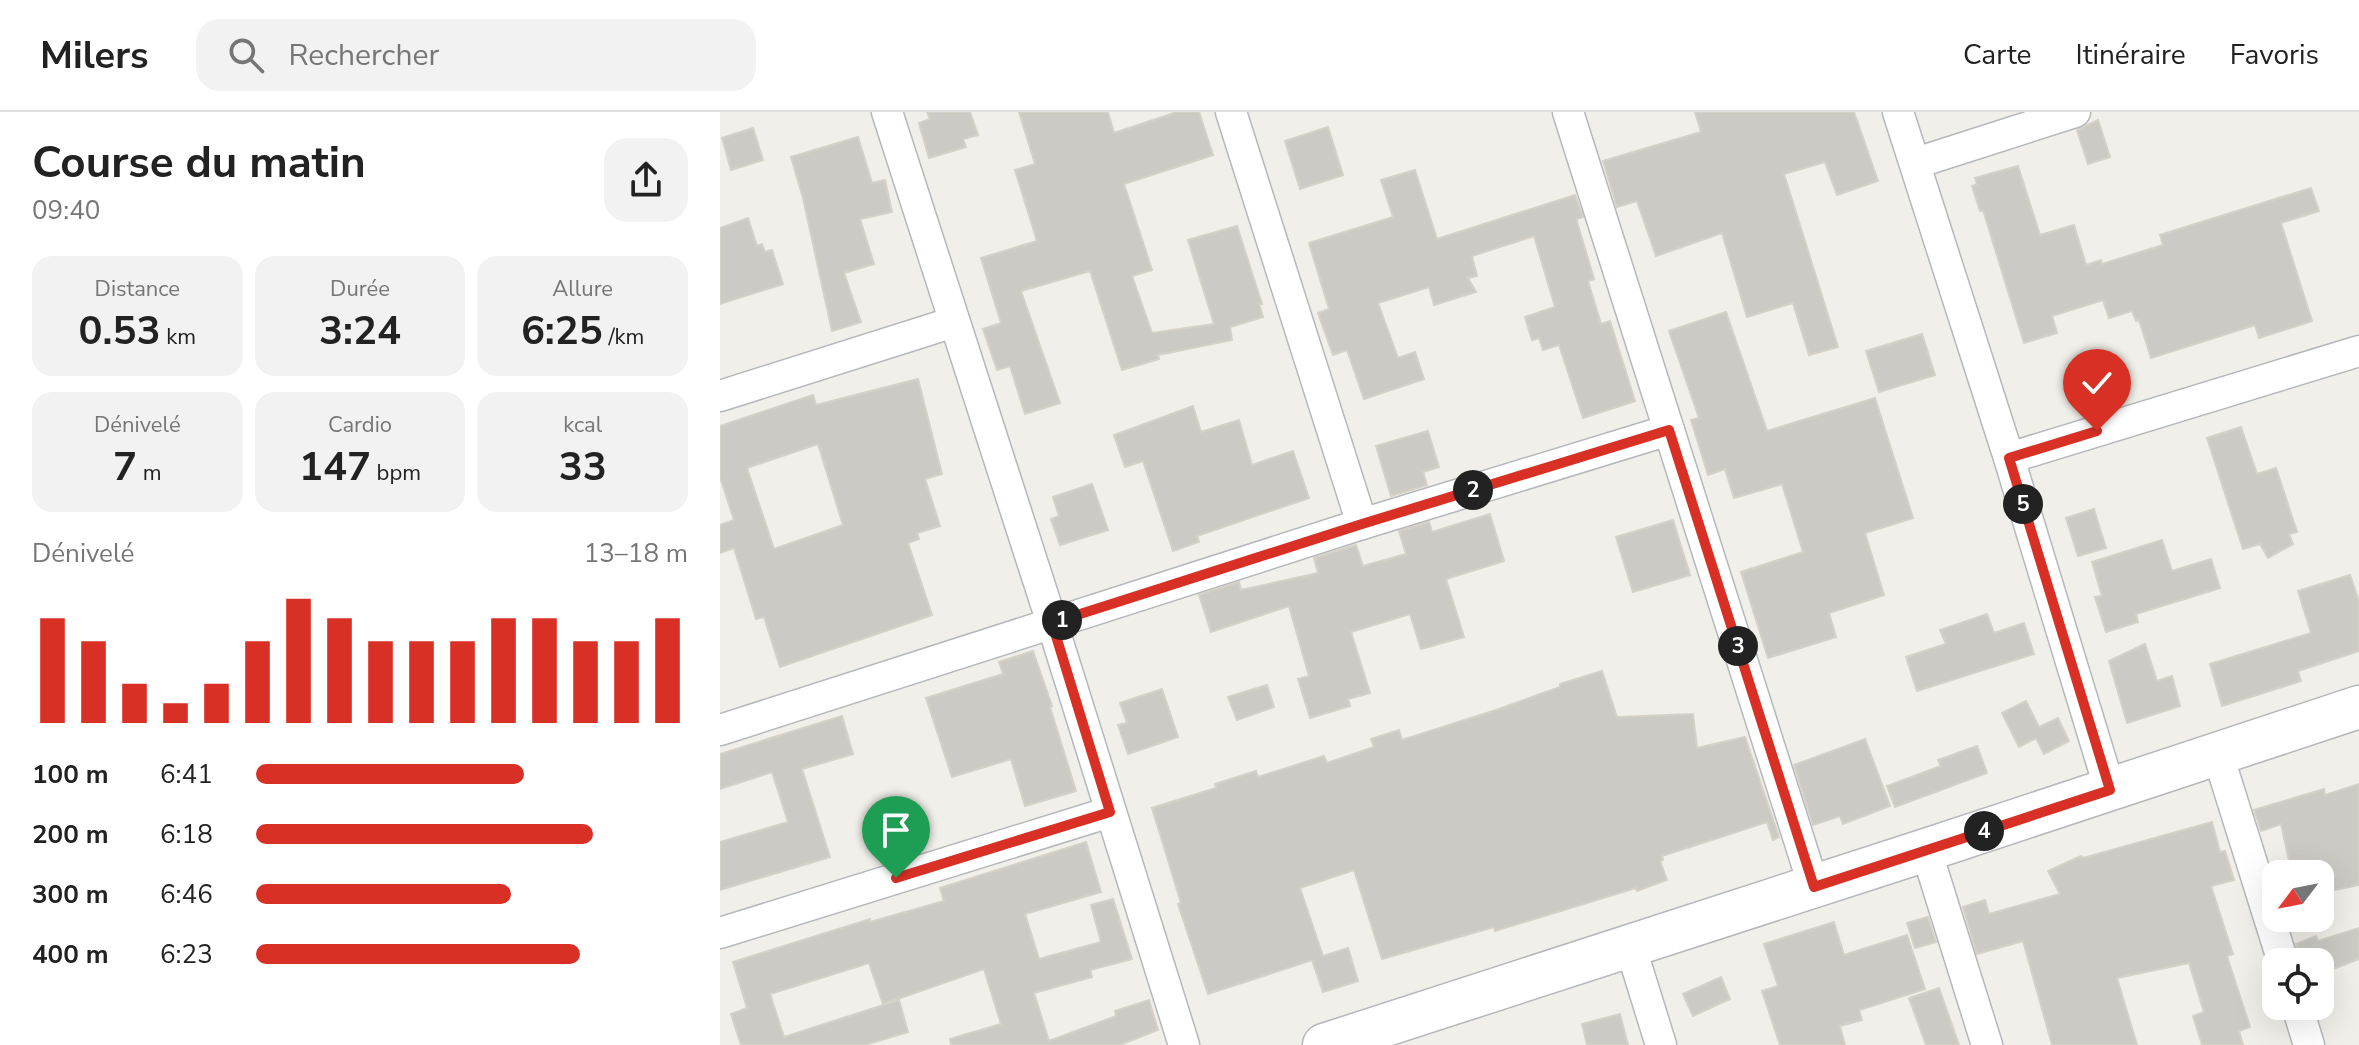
<!DOCTYPE html>
<html lang="fr">
<head>
<meta charset="utf-8">
<style>
  body { margin:0; font-family:"Nunito Sans",sans-serif; background:#f2f2f2; color:#222; height:100vh; display:flex; flex-direction:column; font-size:30px; white-space:nowrap }
  * { box-sizing:border-box; margin:0 }
  p { font-size:26px; color:#767676 }
  .icon { flex:none; width:44px; height:44px; fill:none; stroke:currentColor; stroke-width:2; stroke-linecap:round; stroke-linejoin:round }
  .map { position:relative; flex:1; overflow:hidden }
  .panel { display:flex; flex-direction:column; background:#fff; width:720px }
  .panel>* { flex:none }
  .needle { width:52px; rotate:238deg }
  .controls { position:absolute; left:1542px; top:748px; display:grid; gap:16px }
  .controls a { display:grid; place-items:center; width:72px; height:72px; border-radius:16px; background:#fff; box-shadow:0 8px 32px #0002; font-size:40px }
  .pin { position:absolute; display:grid; place-items:center; width:68px; height:68px; color:#fff; margin:-82px -34px; border-radius:50% 50% 50% 0; rotate:-45deg; box-shadow:0 0 8px #0007 }
  .pin .icon { rotate:45deg }
  .km { position:absolute; width:40px; height:40px; margin:-20px; border-radius:50%; background:#222; color:#fff; font-size:22px; line-height:40px; text-align:center }
  .round { display:grid; place-items:center; flex:none; width:84px; height:84px; border-radius:24px; background:#f2f2f2 }
  .overview { display:flex; align-items:center; justify-content:space-between; height:136px; padding:0 32px }
  h1 { font-size:44px; font-weight:700; line-height:60px }
  .figures { display:grid; grid-template-columns:repeat(3,1fr); gap:12px; height:136px; padding:8px 32px }
  .figures div { display:grid; align-content:center; border-radius:20px; background:#f2f2f2; text-align:center }
  .figures b { font-size:40px; font-weight:700 }
  .figures small { font-size:22px; font-weight:400 }
  .figures p { font-size:22px }
  .chart { height:224px; padding:16px 32px }
  .chart p { display:flex; justify-content:space-between }
  .chart svg { width:100%; height:144px; margin-top:8px; stroke:#d93025; stroke-width:6 }
  ul { padding:0 32px; list-style:none; font-size:26px }
  li { display:grid; grid-template-columns:128px 96px 1fr; align-items:center; height:60px }
  li i { height:20px; border-radius:10px; background:#d93025 }
  header { display:flex; align-items:center; gap:48px; box-sizing:border-box; height:112px; padding:0 40px; background:#fff; border-bottom:2px solid #e0e0e0 }
  header strong { font-size:38px }
  nav { display:flex; gap:44px; margin-inline-start:auto; font-size:28px }
  .search { width:560px; height:72px; background:#f2f2f2; display:flex; align-items:center; gap:20px; box-sizing:border-box; padding:0 28px; border-radius:24px; color:#767676; font-size:30px }
  main { display:flex; flex:1; min-height:0 }
  .map>svg:first-child { display:block }
  .building { fill:#cccac5; stroke:#d5d1c7; stroke-width:2; fill-rule:evenodd }
  .lines { fill:none; stroke-linecap:round; stroke-linejoin:round }
  .street-casing { stroke:#b5b8bb; stroke-width:33 }
  .secondary-casing { stroke:#b5b7bb; stroke-width:45 }
  .street { stroke:#fff; stroke-width:30 }
  .secondary { stroke:#fff; stroke-width:42 }
  .route-casing { stroke:#fff; stroke-width:16 }
  .route { stroke:#d93025; stroke-width:10 }
</style>
</head>
<body>
<header>
<strong>Milers</strong>
<div class="search"><svg class="icon" aria-label="search" viewBox="0 0 24 24"><circle cx="10" cy="10" r="6"/><path d="M15 15l6 6"/></svg>Rechercher</div>
<nav><a>Carte</a><a>Itinéraire</a><a>Favoris</a></nav>
</header>
<main>
<section class="panel">
<div class="overview"><div><h1>Course du matin</h1><p>09:40</p></div><a class="round"><svg class="icon" aria-label="share" viewBox="0 0 24 24"><path d="M12 15V3M7 8l5-5 5 5M5 13v7h14v-7"/></svg></a></div>
<div class="figures">
<div><p>Distance</p><b>0.53<small> km</small></b></div>
<div><p>Durée</p><b>3:24</b></div>
<div><p>Allure</p><b>6:25<small> /km</small></b></div>
</div>
<div class="figures">
<div><p>Dénivelé</p><b>7<small> m</small></b></div>
<div><p>Cardio</p><b>147<small> bpm</small></b></div>
<div><p>kcal</p><b>33</b></div>
</div>
<div class="chart"><p><span>Dénivelé</span>13–18 m</p>
<svg viewBox="0 0 160 44" preserveAspectRatio="none"><path d="M5 44V12M15 44V19M25 44V32M35 44V38M45 44V32M55 44V19M65 44V6M75 44V12M85 44V19M95 44V19M105 44V19M115 44V12M125 44V12M135 44V19M145 44V19M155 44V12"/></svg>
</div>
<ul>
<li><b>100 m</b>6:41<i style="width:62%"></i></li>
<li><b>200 m</b>6:18<i style="width:78%"></i></li>
<li><b>300 m</b>6:46<i style="width:59%"></i></li>
<li><b>400 m</b>6:23<i style="width:75%"></i></li>
</ul>
</section>
<div class="map">
<svg width="1639" height="933" viewBox="0 0 1639 933">
  <rect width="100%" height="100%" fill="#f0efe9"/>
  <g class="building">
    <polygon points="207,0 250,0 258,23 243,27 246,35 209,46 199,11 210,7"/>
    <polygon points="299,0 388,0 394,21 457,0 479,0 493,43 404,72 432,158 412,164 432,221 494,212 468,128 517,114 542,192 539,192 543,205 510,215 512,228 438,243 439,247 402,258 370,159 301,179 340,291 305,302 290,254 277,258 263,217 281,211 261,146 317,129 295,58 315,52"/>
    <polygon points="975,0 1134,0 1158,69 1117,83 1105,50 1064,62 1118,235 1089,243 1073,191 1027,205 1002,121 936,144 917,89 897,95 883,49 981,20"/>
    <polygon points="1378,8 1390,45 1368,52 1357,18"/>
    <polygon points="608,15 623,63 580,77 565,29"/>
    <polygon points="33,16 43,48 11,58 2,26"/>
    <polygon points="138,25 152,71 165,68 172,100 140,107 154,152 124,161 141,210 112,219 83,86 71,45"/>
    <polygon points="1298,54 1320,123 1354,113 1366,153 1381,148 1382,152 1443,133 1440,123 1591,76 1599,99 1561,111 1592,209 1539,226 1535,213 1431,246 1419,208 1416,209 1412,199 1389,206 1383,188 1332,204 1337,221 1304,231 1263,98 1260,99 1252,74 1257,72 1255,66"/>
    <polygon points="695,58 717,127 855,83 863,105 857,107 857,110 874,167 868,169 881,212 890,209 915,289 863,306 839,233 823,238 819,226 812,228 805,205 835,195 814,124 752,144 757,164 748,166 756,180 714,193 709,175 658,191 678,246 695,240 704,267 644,287 627,238 613,243 598,201 609,197 589,131 673,105 661,68"/>
    <polygon points="28,106 37,134 42,132 45,140 52,138 63,172 0,192 0,116"/>
    <polygon points="1006,200 1047,319 1155,286 1193,406 1145,421 1164,483 1109,501 1116,525 1048,546 1021,460 1083,440 1062,372 1014,386 1005,357 988,363 971,308 979,306 949,219"/>
    <polygon points="1202,222 1215,263 1159,280 1146,239"/>
    <path d="M198,267L222,362L205,367L220,414L197,421L199,427L188,431L212,503L60,555L44,505L36,507L14,436L0,441V413L14,408L0,365V314L93,283L96,293ZM98,332L123,413L54,437L27,356Z"/>
    <polygon points="473,294 481,320 519,308 532,353 573,339 589,386 477,424 479,430 453,439 423,349 405,355 394,323"/>
    <polygon points="1521,315 1537,362 1556,356 1577,420 1569,422 1573,432 1548,446 1540,432 1523,437 1487,326"/>
    <polygon points="708,319 719,355 703,360 707,373 671,384 656,334"/>
    <polygon points="372,372 388,418 340,433 331,407 339,404 333,385"/>
    <polygon points="1374,397 1386,436 1358,444 1346,406"/>
    <polygon points="770,402 784,449 726,467 744,525 701,537 690,502 631,520 650,581 628,587 630,594 590,606 578,567 589,564 569,494 491,520 479,483 519,470 521,478 598,461 594,446 636,433 643,454 686,442 679,419 709,410 712,420"/>
    <polygon points="953,408 970,463 913,480 896,425"/>
    <polygon points="1442,428 1452,459 1491,447 1500,476 1416,502 1418,510 1386,520 1375,485 1382,484 1372,450"/>
    <polygon points="1630,463 1639,489 1639,539 1578,559 1581,569 1502,594 1490,552 1591,521 1578,479"/>
    <polygon points="1267,502 1274,521 1304,511 1314,542 1197,579 1186,545 1226,532 1220,518"/>
    <polygon points="1425,532 1437,569 1452,564 1460,594 1407,611 1389,549"/>
    <polygon points="313,539 332,594 330,595 356,679 305,694 291,647 232,665 206,586 283,562 279,550"/>
    <polygon points="882,559 897,605 973,602 977,636 1025,625 1059,725 1053,728 1047,710 942,744 943,748 940,749 947,768 917,779 916,776 775,819 774,815 662,847 634,758 580,776 603,844 628,836 638,869 603,880 592,848 488,882 458,792 461,791 432,696 496,676 495,672 536,659 538,665 604,644 607,651 654,635 651,627 679,618 682,628 776,598 840,575 840,572"/>
    <polygon points="547,573 554,595 517,608 508,585"/>
    <polygon points="442,577 458,625 408,642 398,613 407,611 400,591"/>
    <polygon points="1306,589 1319,615 1338,606 1349,629 1324,642 1316,626 1299,635 1282,601"/>
    <polygon points="122,604 133,642 82,657 110,745 0,778 0,730 68,710 52,660 0,677 0,642"/>
    <polygon points="1145,627 1170,694 1123,712 1120,704 1093,713 1074,653"/>
    <polygon points="1257,634 1267,661 1175,695 1167,674 1221,654 1218,648"/>
    <polygon points="1639,672 1639,773 1600,781 1600,762 1572,762 1561,712 1541,719 1534,698 1604,677 1605,683"/>
    <polygon points="1492,710 1500,740 1505,739 1514,768 1491,774 1513,842 1507,844 1530,915 1519,919 1523,933 1482,933 1473,904 1484,900 1469,851 1397,866 1417,933 1332,933 1303,829 1257,842 1243,795 1265,788 1269,802 1340,782 1328,759 1361,744 1363,746"/>
    <polygon points="366,730 381,780 305,802 319,847 381,830 371,793 393,787 412,847 370,858 372,865 314,881 329,929 396,904 395,899 429,888 438,918 400,933 231,933 230,927 281,912 264,857 163,892 149,851 50,882 64,925 179,888 188,920 145,933 21,933 11,902 27,896 13,850 150,807 150,810 224,789 220,776"/>
    <polygon points="1208,805 1216,830 1195,836 1187,811"/>
    <polygon points="1114,810 1124,843 1187,823 1205,877 1139,898 1142,908 1120,914 1125,933 1060,933 1042,879 1058,874 1044,832"/>
    <polygon points="1639,816 1639,847 1600,862 1600,850 1580,850 1576,832 1596,824 1598,829"/>
    <polygon points="1001,865 1010,887 973,904 963,882"/>
    <polygon points="1219,876 1239,933 1206,933 1189,886"/>
    <polygon points="900,902 908,933 867,933 862,912"/>
  </g>
  <g class="lines">
    <g class="street-casing">
      <g id="street">
        <polyline points="167,0 332,511 464,933"/>
        <polyline points="511,0 642,412"/>
        <polyline points="848,0 1094,775"/>
        <polyline points="1178,0 1289,346 1390,678"/>
        <polyline points="1196,51 1355,0"/>
        <polyline points="0,284 234,210"/>
        <polyline points="1289,346 1639,239"/>
        <polyline points="0,618 642,412 949,318"/>
        <polyline points="1498,643 1563,850"/>
        <polyline points="1206,738 1267,933"/>
        <polyline points="0,821 390,700"/>
        <polyline points="910,833 941,933"/>
        <polyline points="1577,894 1589,933"/>
      </g>
    </g>
    <g class="secondary-casing">
      <polyline id="secondary" points="604,933 1206,738 1639,595"/>
    </g>
    <use href="#street" class="street"/>
    <use href="#secondary" class="secondary"/>
  </g>
  <g class="lines">
    <g class="route-casing">
      <polyline id="route" points="176,766 390,700 332,511 642,412 949,318 1094,775 1390,678 1289,346 1377,319"/>
    </g>
    <use href="#route" class="route"/>
  </g>
</svg>
<div class="controls">
<a><svg class="needle" viewBox="-14 -14 28 28"><path d="M0-13l5 13h-10z" fill="#e53935"/><path d="M0 13l5-13h-10z" fill="#767676"/></svg></a>
<a><svg class="icon" aria-label="locate" viewBox="0 0 24 24"><circle cx="12" cy="12" r="6"/><path d="M12 2v4M12 18v4M2 12h4M18 12h4"/></svg></a>
</div>
<div class="pin" style="left:176px;top:766px;background:#1e9e55"><svg class="icon" aria-label="arrive" viewBox="0 0 24 24"><path d="M6 21V4h12l-3 4 3 4H6"/></svg></div>
<div class="pin" style="left:1377px;top:319px;background:#d93025"><svg class="icon" aria-label="check" viewBox="0 0 24 24"><path d="M5 12l5 5 9-10"/></svg></div>
<b class="km" style="left:342px;top:508px">1</b>
<b class="km" style="left:753px;top:378px">2</b>
<b class="km" style="left:1018px;top:534px">3</b>
<b class="km" style="left:1264px;top:719px">4</b>
<b class="km" style="left:1303px;top:392px">5</b>
</div>
</main>
</body>
</html>
